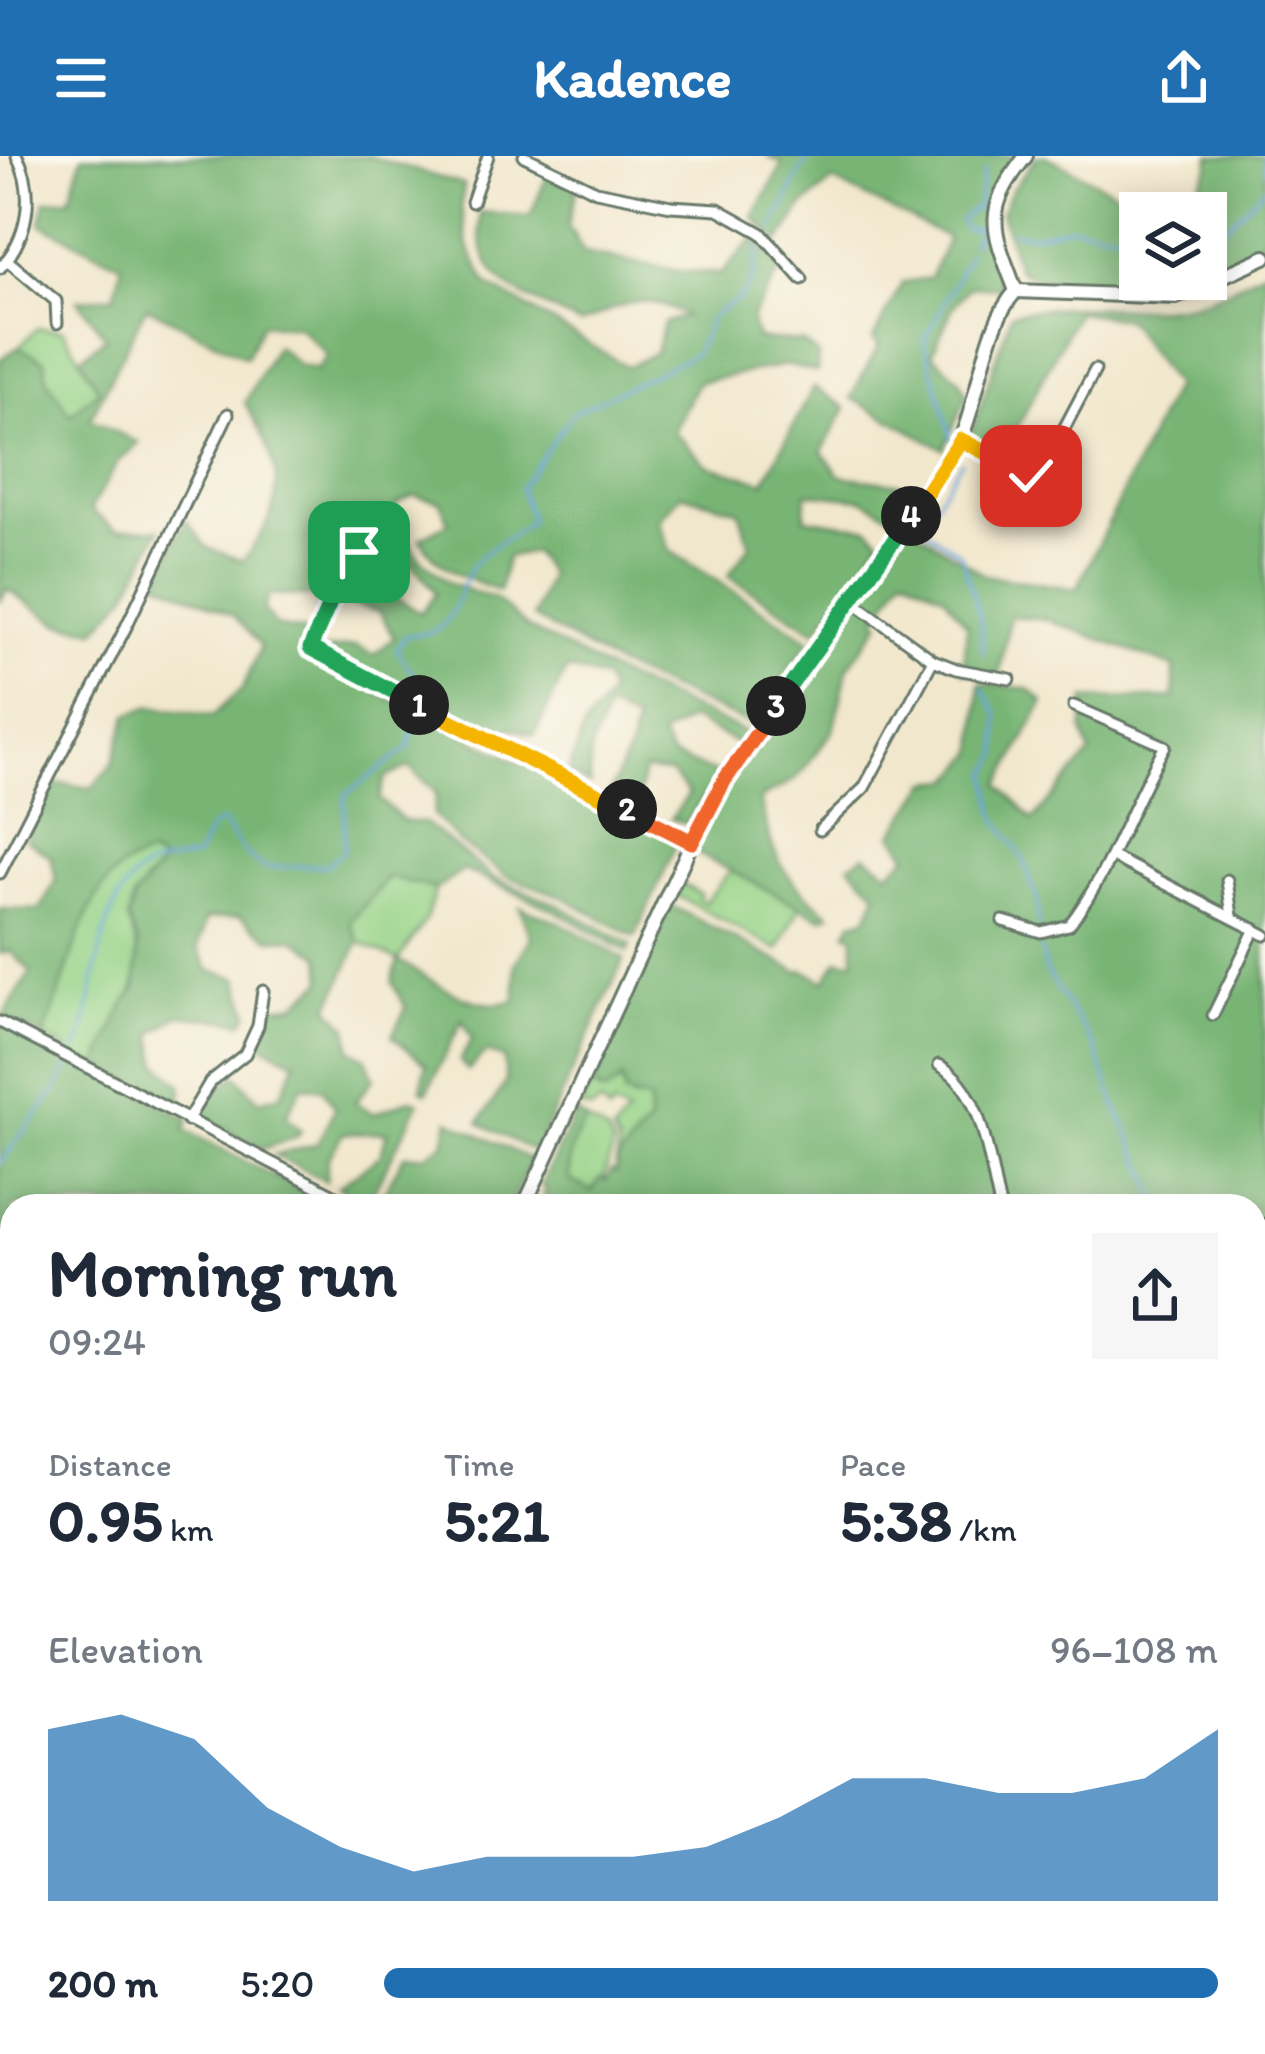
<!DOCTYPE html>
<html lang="en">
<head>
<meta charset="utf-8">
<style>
  body { margin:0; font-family:Itim,sans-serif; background:#f6f6f7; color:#1f2937; height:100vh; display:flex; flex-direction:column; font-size:45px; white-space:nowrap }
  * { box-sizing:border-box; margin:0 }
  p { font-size:39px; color:#747a83 }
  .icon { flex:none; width:66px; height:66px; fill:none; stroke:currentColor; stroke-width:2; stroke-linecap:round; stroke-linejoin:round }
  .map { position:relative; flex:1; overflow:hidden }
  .sheet { position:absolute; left:0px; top:1038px; width:1266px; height:861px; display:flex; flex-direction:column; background:#fff; border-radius:36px 36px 0 0; box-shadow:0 6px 30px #0003 }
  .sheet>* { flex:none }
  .controls { position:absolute; left:1119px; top:36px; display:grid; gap:24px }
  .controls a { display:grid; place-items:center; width:108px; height:108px; border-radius:0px; background:#fff; box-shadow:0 6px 30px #0003; font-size:60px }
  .pin { position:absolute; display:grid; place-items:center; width:102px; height:102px; color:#fff; margin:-51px; border-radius:24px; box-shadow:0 6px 18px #0006 }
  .km { position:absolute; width:60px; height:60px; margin:-30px; border-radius:50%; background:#222; color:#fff; font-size:33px; line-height:60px; text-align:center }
  .round { display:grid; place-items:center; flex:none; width:126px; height:126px; border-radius:0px; background:#f6f6f7 }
  .overview { display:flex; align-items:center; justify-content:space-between; height:204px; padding:0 48px }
  h1 { font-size:66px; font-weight:800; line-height:90px }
  .stats { display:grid; grid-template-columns:repeat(3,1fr); gap:18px; height:204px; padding:12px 48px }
  .stats div { display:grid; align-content:center }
  .stats b { font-size:60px; font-weight:800 }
  .stats small { font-size:33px; font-weight:400 }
  .stats p { font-size:33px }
  .chart { height:336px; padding:24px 48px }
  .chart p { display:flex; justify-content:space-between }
  .chart svg { width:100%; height:216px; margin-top:12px; fill:#1f6fb2; opacity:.7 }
  ul { padding:0 48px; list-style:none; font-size:39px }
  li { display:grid; grid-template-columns:192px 144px 1fr; align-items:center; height:90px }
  li i { height:30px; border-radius:15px; background:#1f6fb2 }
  header { display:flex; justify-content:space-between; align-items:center; height:156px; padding:0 48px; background:#1f6fb2; color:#fff; font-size:54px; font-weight:800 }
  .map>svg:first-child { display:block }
  .green { fill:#96d388; stroke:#5a885e; stroke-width:3 }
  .forest { fill:#78b574; stroke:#4c7954; stroke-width:3 }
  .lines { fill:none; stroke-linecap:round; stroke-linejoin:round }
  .stream { stroke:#6ca4db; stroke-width:3 }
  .street-casing { stroke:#687869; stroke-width:15 }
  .secondary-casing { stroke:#687869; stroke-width:18 }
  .street { stroke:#fff; stroke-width:9 }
  .secondary { stroke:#fff; stroke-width:12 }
  .split-1-casing { stroke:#fff; stroke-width:24 }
  .split-2-casing { stroke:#fff; stroke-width:24 }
  .split-3-casing { stroke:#fff; stroke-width:24 }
  .split-4-casing { stroke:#fff; stroke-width:24 }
  .split-5-casing { stroke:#fff; stroke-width:24 }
  .split-1 { stroke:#22a559; stroke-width:15 }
  .split-2 { stroke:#f5b400; stroke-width:15 }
  .split-3 { stroke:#f0652b; stroke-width:15 }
  .split-4 { stroke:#22a559; stroke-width:15 }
  .split-5 { stroke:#f5b400; stroke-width:15 }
</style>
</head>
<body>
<header><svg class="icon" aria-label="menu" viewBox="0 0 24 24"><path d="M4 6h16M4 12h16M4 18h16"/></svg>Kadence<svg class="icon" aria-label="share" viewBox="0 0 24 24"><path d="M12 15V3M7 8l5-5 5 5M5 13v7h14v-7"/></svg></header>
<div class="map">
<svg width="1265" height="1898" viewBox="0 0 1265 1898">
  <rect width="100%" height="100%" fill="#fbf7ec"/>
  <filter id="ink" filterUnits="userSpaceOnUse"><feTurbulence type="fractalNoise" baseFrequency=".00833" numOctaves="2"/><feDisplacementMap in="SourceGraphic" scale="24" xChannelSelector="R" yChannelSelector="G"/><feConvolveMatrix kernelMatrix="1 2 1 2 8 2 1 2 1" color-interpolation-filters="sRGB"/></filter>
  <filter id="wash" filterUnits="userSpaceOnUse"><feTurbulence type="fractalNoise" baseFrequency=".004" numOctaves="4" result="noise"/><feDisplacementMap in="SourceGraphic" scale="48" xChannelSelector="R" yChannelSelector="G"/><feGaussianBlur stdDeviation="2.7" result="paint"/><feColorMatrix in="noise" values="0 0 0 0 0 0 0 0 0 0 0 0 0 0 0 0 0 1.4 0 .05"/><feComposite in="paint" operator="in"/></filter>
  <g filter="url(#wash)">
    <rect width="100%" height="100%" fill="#f1e7cc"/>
    <g class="green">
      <polygon points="37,172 63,174 99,234 70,260 47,223 19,191"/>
      <path d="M149,699L164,707L144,727L128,763C152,820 124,858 98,909L89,905L12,1050L0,1230V931L60,907L66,893L43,880C67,831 77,744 123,711C130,706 141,702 149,699Z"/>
      <polygon points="731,714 800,751 778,794 674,738 682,728 700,738 699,743 705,746"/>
      <polygon points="389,721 436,733 425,765 398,804 359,786 349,767"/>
      <polygon points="595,921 598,936 605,937 622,924 632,943 649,944 649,967 616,1007 619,988 613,977 627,959 613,951 609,957 600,947 591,954 581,950"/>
      <path d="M587,965L607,977L614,990L604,1019L606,1026L592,1036L570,1024C567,1004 573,980 587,965Z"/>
    </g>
    <g class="forest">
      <path d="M82,0H368L464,29L461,51L468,91L487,128L628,211L656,196L664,167L686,160C636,134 627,148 580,168C523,137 475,132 480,56L530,60L548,18L577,32L568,69L584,97L680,115L721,118L753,83L782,112L751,163L757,183L802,186L818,199L817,216L785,209L698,226L673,275L707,309L764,326L814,231L846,252L822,295L840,320L900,328L911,340L896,362L862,343L806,337L805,362L869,372L881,383L816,475L728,420L750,389L739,354L681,338L659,364L670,395L810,484L752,569L618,510L533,461L549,419L533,396L507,401L499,435C466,423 437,414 420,382L448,367L441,346L414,339L395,349L403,377L420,403L451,428L495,443L528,472L618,519L746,577L738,588L690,563L661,580L671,600L718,618L686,668L671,663L689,638L670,617L644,614L636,651L609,638L630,592L635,566L607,552L590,595V629L568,617L585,570L610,538L604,523L567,513L534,579L512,572L495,581L320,495L356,490L374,499L394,482L380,456L341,445L349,428L398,443L421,457L436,437C409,401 394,387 348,396L325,441L269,438L264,453L275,470L307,476L302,494L310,503L678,685L635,781L561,740L506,720L461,687L434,659L436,637L409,611L385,622L379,643L404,665L425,667L493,722L557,748L631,789L628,796L554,754L464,714L436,733L389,721L350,766L359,786L329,852L348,871L351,894L365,901L374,922L355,946L374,958L411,943L419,947L368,1046L338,1031L381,999L387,976L344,977L328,1002L326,1025L274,999L317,988L335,952L323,933L302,930L286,961L301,974L298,980L263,993L200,961L213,937L236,919L259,945L281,939L296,905L257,887L268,851L294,849L323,825L321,800L293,782L270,783L240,760L206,763L198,792L209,814L238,822L249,857L243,866L179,859L153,878L158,907L182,929L180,951L98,909L124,849L136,832L138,787L128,763L134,741L163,707L149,699C141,703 130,706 123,711C79,742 66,832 43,880L2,861L31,816L10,795L0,798V753L40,754L56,724L51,701L25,683L54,627L92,632L113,607L128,559L151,550L213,560L243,532L261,490L233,459L158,425L186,363L206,391L243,405C291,341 283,314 245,247L276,189L300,210L318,213L327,199L299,171L262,168L246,201L146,151L90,263L139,287L119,304L90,354L116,374L160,373L126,440L96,474L58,467L7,433L0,445V203L19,191L45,205L47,223L70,259L99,234L80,202L106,182L78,144L114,140L122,109L41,68L45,45L70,42Z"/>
      <path d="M766,0H1014C972,63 982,62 1001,132L970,130L953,151L932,198L958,222L967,239L944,293L851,242L879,189L873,183L903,126L930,122L948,82L833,25L803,50L779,87L753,61L783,8Z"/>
      <path d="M1037,0H1046L1156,57H1140V123H1189C1140,141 1065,136 1018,114L1001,57L1011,35Z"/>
      <polygon points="1210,0 1265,0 1265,83 1206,117 1206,57 1159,57 1188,51 1209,11"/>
      <path d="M1265,113V1528L1254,1523V1050H559L543,1039L546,1033L541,1029L576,956L587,965C573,980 566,1005 570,1024L592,1035L601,1022L606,1025L611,1015L616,1016L618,1004L649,967V945L625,939L622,924L605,937L594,930L642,793L664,746L799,816L803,814L825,825L838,804L854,805V780L846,777L852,766L867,762L877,737L849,709L865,699L889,716L908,700L893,678L929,626L952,624L976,596L980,527L1028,533L1044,546L1000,629L1033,664L1090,598L1083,575L1085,543L1174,542V511L1046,463L1010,460L999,521L963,515L967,469L945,440L904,418L877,463L881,466L848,511L833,575L796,623L760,643C773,704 781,720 830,758L822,762L689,693L704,660L906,367L984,419L1077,433L1174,230L1126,163L1077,156L1003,299L970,281L1011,158C1063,146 1109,154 1161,152C1200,151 1233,132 1265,113Z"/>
      <path d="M520,751L559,766L624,803L535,996L479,967L506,926L504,902L486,896L468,914L460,905L472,883L462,864L427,936L421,934L426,908L392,880L406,852L392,826L398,804C433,824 475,860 516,844L515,808L531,782Z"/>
      <polygon points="0,865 189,963 185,974 331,1050 12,1050 12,1887 161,1887 162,1898 0,1898"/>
      <polygon points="449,964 531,1004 509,1050 377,1050 404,999 425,999 444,987"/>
      <polygon points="717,1887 857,1887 860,1898 718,1898"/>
    </g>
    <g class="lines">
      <g class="stream">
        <polyline points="1264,0 1265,15"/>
        <path d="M771,73C789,51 792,20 812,0"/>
        <polyline points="1011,76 1033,79 1073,70 1140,80"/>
        <polyline points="1206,83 1220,77 1265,31"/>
        <polyline points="972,88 980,72 966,74 960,64 978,50 984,15"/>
        <polyline points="952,283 924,186 969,97"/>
        <polyline points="962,305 930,355 926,374 961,398 980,462 983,497"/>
        <polyline points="983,533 998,559 999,598 989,619 995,659 1023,703 1036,740 1039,769"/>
        <path d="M420,543L423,533L396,493L406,480C414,478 427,478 434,475C459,463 459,422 478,403C495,386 516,380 531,364L520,332L573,257L695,198L712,160L740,143L754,119L758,92"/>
        <polyline points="1041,793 1045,814 1095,891 1115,948 1150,1023 1158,1050"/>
        <path d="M75,897C101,843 90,766 135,721C149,706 177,705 196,702L211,672L222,666L249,702L267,712L327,709L344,695L345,639L409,592L417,555"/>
        <polyline points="0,1007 57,933 69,908"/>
      </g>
    </g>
  </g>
  <g filter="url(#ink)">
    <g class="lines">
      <g class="street-casing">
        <g id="street">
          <polyline points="524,0 596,35 671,50 718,53 761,77 802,123"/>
          <polyline points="472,46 488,0"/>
          <polyline points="7,104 56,145 57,167"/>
          <path d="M0,112C28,82 36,37 17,0"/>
          <polyline points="961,284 1026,317 1040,318 1095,214"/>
          <polyline points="398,419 364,396 354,399 310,486 315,497 692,686"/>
          <polyline points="851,444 933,504 956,513 1010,523"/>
          <polyline points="820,674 864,632 933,504"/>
          <polyline points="1113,701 1265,779"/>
          <polyline points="0,717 126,471 228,258"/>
          <polyline points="1227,724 1232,760"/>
          <path d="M1003,765L1041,776L1069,769C1111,715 1131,649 1165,590L1074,550"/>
          <polyline points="1213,859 1255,773"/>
          <polyline points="0,866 355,1050"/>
          <path d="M939,909C984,933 988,1005 1000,1050"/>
          <polyline points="187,965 210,926 245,898 258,870 263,835"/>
          <polyline points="1254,1073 1265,1068"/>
          <polyline points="1254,1570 1265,1576"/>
          <polyline points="1254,1682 1265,1667"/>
          <polyline points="365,1887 380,1898"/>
          <polyline points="892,1887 893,1898"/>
          <polyline points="1040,1887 1045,1898"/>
          <polyline points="1241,1887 1265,1895"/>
          <polyline points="257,1898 270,1887"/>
          <polyline points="391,1898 406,1887"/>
          <polyline points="1174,1898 1178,1887"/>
        </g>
      </g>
      <g class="secondary-casing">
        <g id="secondary">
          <polyline points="1016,135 1176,141 1265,101"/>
          <path d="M1016,135C992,72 982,56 1026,0"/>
          <path d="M524,1050L704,660L733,611L954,297C980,250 981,173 1016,135"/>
          <polyline points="979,1887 983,1898"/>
        </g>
      </g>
      <use href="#street" class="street"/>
      <use href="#secondary" class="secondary"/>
    </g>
  </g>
  <g class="lines" filter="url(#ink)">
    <g class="split-1-casing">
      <polyline id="split-1" points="359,396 349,404 310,492 419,549"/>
    </g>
    <g class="split-2-casing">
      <polyline id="split-2" points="419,549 627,653"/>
    </g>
    <g class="split-3-casing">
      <polyline id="split-3" points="627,653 692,686 724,625 776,550"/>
    </g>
    <g class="split-4-casing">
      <polyline id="split-4" points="776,550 911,360"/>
    </g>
    <g class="split-5-casing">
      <polyline id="split-5" points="911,360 961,284 1031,320"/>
    </g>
    <use href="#split-1" class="split-1"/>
    <use href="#split-2" class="split-2"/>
    <use href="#split-3" class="split-3"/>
    <use href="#split-4" class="split-4"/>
    <use href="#split-5" class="split-5"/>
  </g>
</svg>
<div class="controls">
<a><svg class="icon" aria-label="layers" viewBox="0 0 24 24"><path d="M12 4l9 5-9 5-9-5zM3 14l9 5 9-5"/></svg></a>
</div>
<div class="pin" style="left:359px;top:396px;background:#1e9e55"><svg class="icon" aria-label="arrive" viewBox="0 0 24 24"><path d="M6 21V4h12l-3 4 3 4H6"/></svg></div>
<div class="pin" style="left:1031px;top:320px;background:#d93025"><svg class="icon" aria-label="check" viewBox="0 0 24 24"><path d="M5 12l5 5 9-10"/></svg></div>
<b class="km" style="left:419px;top:549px">1</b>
<b class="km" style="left:627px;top:653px">2</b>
<b class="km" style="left:776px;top:550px">3</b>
<b class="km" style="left:911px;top:360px">4</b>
<section class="sheet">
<div class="overview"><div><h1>Morning run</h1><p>09:24</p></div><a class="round"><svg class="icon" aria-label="share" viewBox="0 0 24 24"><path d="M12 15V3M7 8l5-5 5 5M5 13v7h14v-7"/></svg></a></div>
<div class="stats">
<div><p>Distance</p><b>0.95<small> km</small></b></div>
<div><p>Time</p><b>5:21</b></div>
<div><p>Pace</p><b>5:38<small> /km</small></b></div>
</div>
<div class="chart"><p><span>Elevation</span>96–108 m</p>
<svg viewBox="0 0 160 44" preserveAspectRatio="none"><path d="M0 44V9L10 6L20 11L30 25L40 33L50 38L60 35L70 35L80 35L90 33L100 27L110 19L120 19L130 22L140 22L150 19L160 9V44z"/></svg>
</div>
<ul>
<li><b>200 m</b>5:20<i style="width:100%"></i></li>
</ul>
</section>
</div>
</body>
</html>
